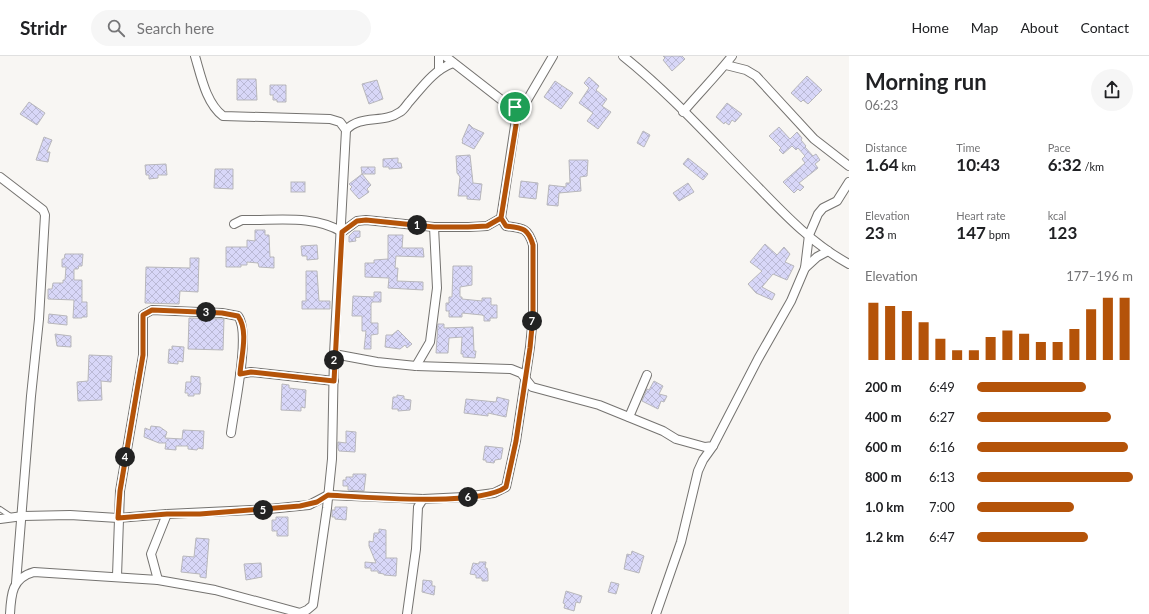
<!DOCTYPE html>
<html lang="en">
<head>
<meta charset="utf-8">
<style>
  body { margin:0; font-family:Lato,sans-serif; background:#f6f6f6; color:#202124; height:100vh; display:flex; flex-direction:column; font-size:15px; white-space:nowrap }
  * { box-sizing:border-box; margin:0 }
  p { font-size:13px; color:#757577 }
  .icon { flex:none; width:22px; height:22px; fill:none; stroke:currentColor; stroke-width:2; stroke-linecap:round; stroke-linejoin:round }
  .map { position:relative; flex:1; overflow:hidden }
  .panel { display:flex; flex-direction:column; background:#fff; width:300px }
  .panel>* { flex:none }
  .pin { position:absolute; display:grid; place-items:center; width:34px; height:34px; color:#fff; margin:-17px; border:2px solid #fff; border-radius:50%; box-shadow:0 1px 4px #0007 }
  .km { position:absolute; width:20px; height:20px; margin:-10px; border-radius:50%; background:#222; color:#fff; font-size:11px; line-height:20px; text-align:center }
  .round { display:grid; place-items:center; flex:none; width:42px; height:42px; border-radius:21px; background:#f6f6f6 }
  .head { display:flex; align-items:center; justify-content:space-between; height:68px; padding:0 16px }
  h1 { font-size:22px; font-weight:700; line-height:30px }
  .stats { display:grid; grid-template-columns:repeat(3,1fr); gap:6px; height:68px; padding:4px 16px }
  .stats div { display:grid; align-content:center }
  .stats b { font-size:17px; font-weight:700 }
  .stats small { font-size:11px; font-weight:400 }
  .stats p { font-size:11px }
  .chart { height:112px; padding:8px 16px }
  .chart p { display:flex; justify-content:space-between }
  .chart svg { width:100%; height:72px; margin-top:4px; stroke:#b45309; stroke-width:6 }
  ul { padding:0 16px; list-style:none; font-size:13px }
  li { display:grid; grid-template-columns:64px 48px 1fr; align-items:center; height:30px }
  li i { height:10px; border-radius:5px; background:#b45309 }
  header { display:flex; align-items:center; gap:24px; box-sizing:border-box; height:56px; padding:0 20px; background:#fff; border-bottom:1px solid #e0e0e0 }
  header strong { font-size:19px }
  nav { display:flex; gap:22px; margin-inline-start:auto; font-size:14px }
  .search { width:280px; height:36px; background:#f6f6f6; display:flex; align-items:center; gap:10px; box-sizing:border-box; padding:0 14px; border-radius:22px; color:#757577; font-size:15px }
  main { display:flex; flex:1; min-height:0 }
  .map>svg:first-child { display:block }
  .building { fill:url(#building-cross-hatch); stroke:#b8b7bb }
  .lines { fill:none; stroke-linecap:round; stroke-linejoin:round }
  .service-casing { stroke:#757370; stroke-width:6 }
  .minor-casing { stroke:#757370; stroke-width:10 }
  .service { stroke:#fff; stroke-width:4 }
  .minor { stroke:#fff; stroke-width:8 }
  .route-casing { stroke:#fff; stroke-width:8 }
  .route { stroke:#b45309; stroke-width:5 }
</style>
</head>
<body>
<header>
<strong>Stridr</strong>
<div class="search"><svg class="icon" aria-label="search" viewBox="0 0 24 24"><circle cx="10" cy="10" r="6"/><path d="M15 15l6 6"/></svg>Search here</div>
<nav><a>Home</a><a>Map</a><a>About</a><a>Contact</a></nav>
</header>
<main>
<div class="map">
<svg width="849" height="558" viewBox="0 0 849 558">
  <defs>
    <pattern id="building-cross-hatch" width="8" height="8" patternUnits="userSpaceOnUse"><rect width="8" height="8" fill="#d8d7f8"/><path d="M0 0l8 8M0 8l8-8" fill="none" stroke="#bab9d5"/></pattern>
  </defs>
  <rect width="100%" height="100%" fill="#f8f6f3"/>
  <g class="building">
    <polygon points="663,0 682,0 685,3 672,15 663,4 665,2"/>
    <polygon points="807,20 822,34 808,48 803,44 801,46 791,37"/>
    <polygon points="589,21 599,30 596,34 607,43 602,50 611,56 598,73 587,65 593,57 579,47 589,32 584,27"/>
    <polygon points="237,23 256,23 257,44 237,44"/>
    <polygon points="377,24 383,43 369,48 362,28"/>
    <polygon points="555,25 573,37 561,53 544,41"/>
    <polygon points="270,29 286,29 286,46 277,46 277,44 273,44 273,39 270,39"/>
    <polygon points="29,46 45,57 37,69 20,58"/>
    <polygon points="727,47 742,58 735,66 732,64 729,69 725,66 724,68 716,61"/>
    <polygon points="469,68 473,72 484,77 474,93 462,87 463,85 462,84"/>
    <polygon points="779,71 790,83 797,76 802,82 801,84 806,90 805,91 813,100 816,98 820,104 815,108 818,112 799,127 804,131 800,135 798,133 794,137 783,126 805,107 802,103 805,100 798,92 796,94 792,90 783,98 779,94 781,92 769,80"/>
    <polygon points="643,75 650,79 644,91 637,87"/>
    <polygon points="44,81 52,84 47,96 50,96 48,106 36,104"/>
    <polygon points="470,99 473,127 482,128 480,144 467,143 467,140 458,140 460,121 457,117 456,100"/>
    <polygon points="398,102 398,107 401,107 402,112 389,113 389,111 383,111 383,103"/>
    <polygon points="688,102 708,118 703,124 683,108"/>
    <polygon points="569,104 588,104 587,120 580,121 581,135 559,137 558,150 547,149 549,129 566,131 566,127 570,127"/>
    <polygon points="166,108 167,119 158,119 158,122 149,123 149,119 146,119 145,109"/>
    <polygon points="361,111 375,111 375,118 362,118 371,129 367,133 369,136 359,143 350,133 352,131 349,128 362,118"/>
    <polygon points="215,113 233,113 233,133 214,132"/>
    <polygon points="521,125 538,127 536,143 519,141"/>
    <rect x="291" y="126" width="14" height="10"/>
    <polygon points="688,127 694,136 679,145 673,137"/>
    <polygon points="255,174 265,174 265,179 269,179 270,201 274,201 274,212 259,211 258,207 247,206 247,209 241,209 241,211 226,211 226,191 247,191 247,184 255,185"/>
    <polygon points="354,175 360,175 360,181 355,182 356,185 349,186 349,180"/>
    <polygon points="388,179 403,179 402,192 423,192 424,201 396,200 395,212 398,212 397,225 423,226 423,234 388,232 389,222 365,221 365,207 374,207 374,204 388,203"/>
    <polygon points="765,188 777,199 784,191 790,198 785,206 794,210 787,224 773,218 762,231 775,238 772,244 756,237 748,228 762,215 750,206"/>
    <polygon points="317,189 318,203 307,204 307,200 302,200 301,190"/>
    <polygon points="65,198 83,198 82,210 79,210 78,213 74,213 74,224 82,224 82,246 87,246 87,261 82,261 82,262 73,262 74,244 48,243 48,233 52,233 53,227 63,227 63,224 65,224 66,211 62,211 62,203 64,203"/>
    <polygon points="190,202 199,202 198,236 180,235 179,248 145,247 146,211 190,212"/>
    <polygon points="453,210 472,210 472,229 460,231 460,241 462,241 462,243 482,245 482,242 491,242 491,249 497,249 497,262 490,262 490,265 484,265 484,260 482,259 462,257 462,261 449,261 449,255 446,255 446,247 449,247 449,241 452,241"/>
    <polygon points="306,215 317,215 319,245 330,245 330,253 302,253 302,245 306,245"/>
    <polygon points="374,236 381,236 381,246 372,246 371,248 371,267 378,267 378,278 371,279 371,293 364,293 366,275 362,275 362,260 352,260 353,240 374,241"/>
    <polygon points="49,258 67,260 67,269 48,267"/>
    <polygon points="189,262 224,263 223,294 188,293"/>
    <polygon points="438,268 444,268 444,272 473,271 474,295 476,295 475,302 463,301 463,298 461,298 462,281 449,282 448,297 436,297"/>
    <polygon points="398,274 412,288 407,292 405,289 400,293 385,291 386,279 392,279"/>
    <polygon points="55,278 71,280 71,291 57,290"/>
    <polygon points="172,290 184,291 183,306 178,305 178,308 168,307 169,293 172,294"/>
    <polygon points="89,299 112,300 111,326 101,325 102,344 78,345 77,326 88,325"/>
    <polygon points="191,320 200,321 200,327 201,327 200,338 194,338 194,340 188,340 188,337 185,337 186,326 191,326"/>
    <polygon points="654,325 663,330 659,338 667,340 664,346 661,345 658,353 642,345 647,333 649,334"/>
    <polygon points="282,328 289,329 289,332 306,334 305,352 301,351 301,355 281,354"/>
    <polygon points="397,339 404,340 404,343 411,344 410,354 398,355 398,353 392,353 393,341 397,341"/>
    <polygon points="497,341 509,344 506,361 488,357 488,360 464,357 466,343 496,346"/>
    <polygon points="151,370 160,371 167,376 165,382 182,383 183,374 204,375 203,393 198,392 197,394 188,393 188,390 176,390 176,394 165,393 166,387 159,387 144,381 145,372 150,374"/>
    <polygon points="346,375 356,376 355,396 339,395 338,392 338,386 346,387"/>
    <polygon points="485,390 503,392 501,403 495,404 494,407 486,406 486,404 483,404"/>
    <polygon points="353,418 366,418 364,435 348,434 348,430 343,430 343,424 346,424 346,421 353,421"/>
    <polygon points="335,451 347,451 346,464 335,463 335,461 332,461 332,454 335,454"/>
    <polygon points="276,461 288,461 288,480 277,480 277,475 272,475 272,464 276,464"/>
    <polygon points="379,473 386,474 386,502 397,502 396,520 384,519 384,518 378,517 378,515 371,515 371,512 365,512 365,506 376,507 369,490 369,485 373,486 374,477 379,477"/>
    <polygon points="196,482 209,483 206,522 200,521 200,518 181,516 183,500 194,501"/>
    <polygon points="632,495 644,500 639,517 624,513 627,498 631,499"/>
    <polygon points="479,506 486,506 485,512 487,512 488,517 488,525 482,525 482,522 476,522 476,519 470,518 473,507 479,508"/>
    <polygon points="261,507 262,521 246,524 244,508"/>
    <polygon points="423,524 432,525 432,530 435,530 434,539 422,536"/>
    <polygon points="611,526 619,528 616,538 608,536"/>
    <polygon points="566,535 582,540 580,547 576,546 574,555 564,552 565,548 563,547"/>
  </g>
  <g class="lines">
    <g class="service-casing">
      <polyline id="service" points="0,453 12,461"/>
    </g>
    <g class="minor-casing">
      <g id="minor">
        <path d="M195,0C201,20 206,47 223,60L330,63L340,66L346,74L334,298L332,403L327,452L313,549L307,554L300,557"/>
        <path d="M623,0C672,39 715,88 759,132C786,160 814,189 849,208"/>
        <polyline points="726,9 746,14 756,20 814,83 849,110"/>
        <polyline points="439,14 439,0"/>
        <path d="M683,56C699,37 717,19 732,0"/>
        <polyline points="516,63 553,0"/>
        <path d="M346,74C361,58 383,68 400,56C404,54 407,48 410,45C423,30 434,14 453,7"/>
        <polyline points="0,121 43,154 45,159 39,263 31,340 16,527"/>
        <path d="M234,168L242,164C275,165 313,158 342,176L357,165L366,164L434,171H469L487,170L501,162"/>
        <polyline points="805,212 817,201 828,195"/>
        <polyline points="334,298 377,306 416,310 511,313 521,317 532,331 599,349 663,375 676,383 705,391 713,390 758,303 791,245 805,212 809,179 818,158 823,152 837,145 849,126"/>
        <polyline points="416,310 430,286 437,232 434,171"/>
        <polyline points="240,318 251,316 334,325"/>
        <polyline points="629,361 647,319"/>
        <path d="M0,463L23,460L70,459L118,462L167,458L269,453L309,449L328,439L423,443L464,441L494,437L506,431L516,385L530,291L533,260V189C528,172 523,172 506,170L501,162L516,63L513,53L445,0"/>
        <path d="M117,520L120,435L143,299V259L152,254L222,257L238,260C251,277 234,353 231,377"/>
        <polyline points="158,524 151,498 167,458"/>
        <path d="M10,558C11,538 12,522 34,516L158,524L215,534L304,558"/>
        <polyline points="407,558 416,493 418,451 423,443"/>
        <polyline points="656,558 681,486 698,415 703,404 713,390"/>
      </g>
    </g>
    <use href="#service" class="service"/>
    <use href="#minor" class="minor"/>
  </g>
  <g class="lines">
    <g class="route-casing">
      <path id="route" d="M515,51L509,50L515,58L516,69L501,162L487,170L468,171H434L366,164L357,165L342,176L334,325L251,316L240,318C241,301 249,275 238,260L222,257L152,254L143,259V299L120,435L118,462L167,458H200L300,450L317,446L328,439C364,441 479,451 506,431L516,385L530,292L533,260V189C528,172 523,172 506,170L501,162L516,69V63L523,50L515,51"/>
    </g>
    <use href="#route" class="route"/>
  </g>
</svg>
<div class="pin" style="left:515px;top:51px;background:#1e9e55"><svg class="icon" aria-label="arrive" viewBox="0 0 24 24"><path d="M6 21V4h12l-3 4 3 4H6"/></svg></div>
<b class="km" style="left:417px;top:169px">1</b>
<b class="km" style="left:334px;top:304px">2</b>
<b class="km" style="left:206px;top:256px">3</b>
<b class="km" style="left:125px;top:401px">4</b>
<b class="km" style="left:263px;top:454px">5</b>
<b class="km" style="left:468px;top:441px">6</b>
<b class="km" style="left:532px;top:265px">7</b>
</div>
<section class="panel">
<div class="head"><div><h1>Morning run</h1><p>06:23</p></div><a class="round"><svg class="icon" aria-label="share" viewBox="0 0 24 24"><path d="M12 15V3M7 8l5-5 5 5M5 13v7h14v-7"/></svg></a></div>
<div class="stats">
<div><p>Distance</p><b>1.64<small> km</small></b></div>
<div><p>Time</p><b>10:43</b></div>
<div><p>Pace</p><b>6:32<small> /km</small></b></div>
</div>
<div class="stats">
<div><p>Elevation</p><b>23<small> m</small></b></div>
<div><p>Heart rate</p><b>147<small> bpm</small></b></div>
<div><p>kcal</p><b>123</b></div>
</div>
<div class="chart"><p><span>Elevation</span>177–196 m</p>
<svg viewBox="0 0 160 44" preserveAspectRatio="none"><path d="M5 44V9M15 44V11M25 44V14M35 44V21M45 44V31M55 44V38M65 44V38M75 44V30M85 44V26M95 44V28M105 44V33M115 44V33M125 44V25M135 44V13M145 44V6M155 44V6"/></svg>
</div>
<ul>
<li><b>200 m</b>6:49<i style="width:70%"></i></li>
<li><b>400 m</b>6:27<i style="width:86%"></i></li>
<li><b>600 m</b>6:16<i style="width:97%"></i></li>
<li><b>800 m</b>6:13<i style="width:100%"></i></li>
<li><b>1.0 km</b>7:00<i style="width:62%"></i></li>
<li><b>1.2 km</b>6:47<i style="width:71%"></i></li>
</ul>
</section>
</main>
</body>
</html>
